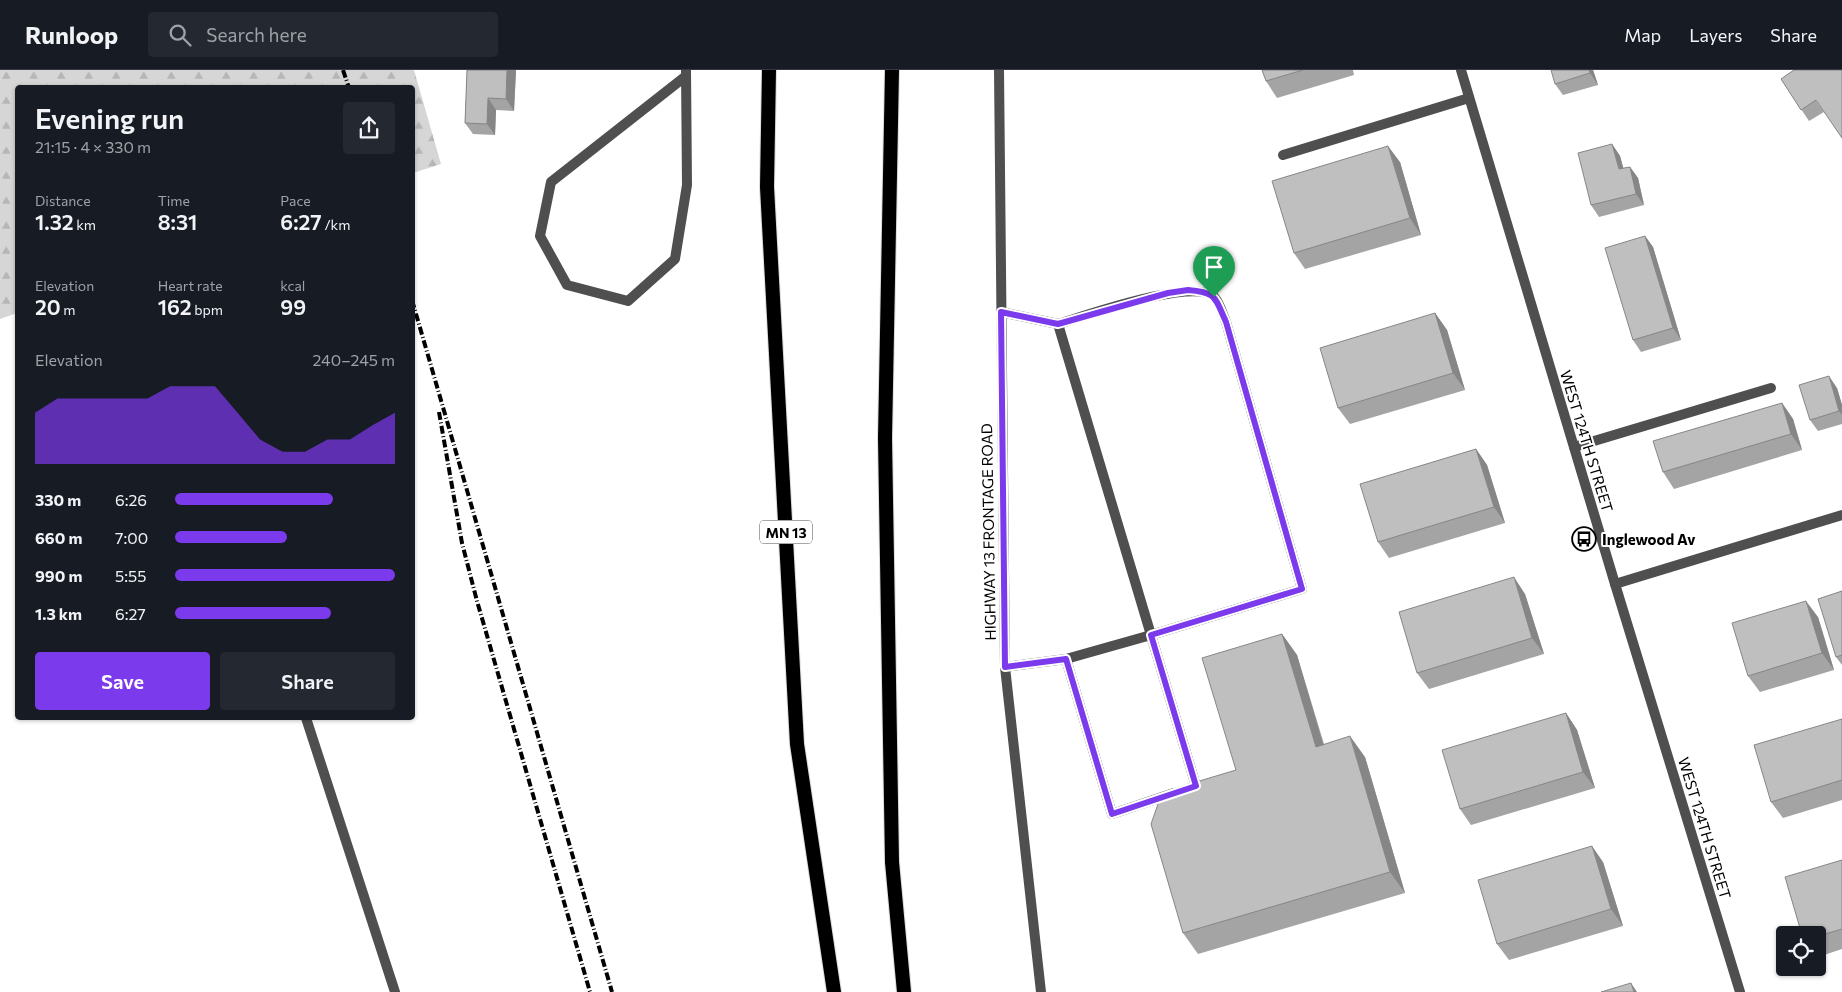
<!DOCTYPE html>
<html lang="en">
<head>
<meta charset="utf-8">
<style>
  body { margin:0; font-family:Commissioner,sans-serif; background:#242831; color:#f1f3f6; height:100vh; display:flex; flex-direction:column; font-size:19px; white-space:nowrap }
  * { box-sizing:border-box; margin:0 }
  p { font-size:16px; color:#9ea1a6 }
  .icon { flex:none; width:28px; height:28px; fill:none; stroke:currentColor; stroke-width:2; stroke-linecap:round; stroke-linejoin:round }
  .map { position:relative; flex:1; overflow:hidden }
  .side { position:absolute; left:15px; top:15px; width:400px; height:635px; display:flex; flex-direction:column; background:#171b24; border-radius:5px; box-shadow:0 1px 4px #0004 }
  .side>* { flex:none }
  .buttons { position:absolute; left:1776px; top:856px; display:grid; gap:10px }
  .buttons a { display:grid; place-items:center; width:50px; height:50px; border-radius:5px; background:#171b24; box-shadow:0 1px 4px #0004; font-size:25px }
  .pin { position:absolute; display:grid; place-items:center; width:42px; height:42px; color:#fff; margin:-51px -21px; border-radius:50% 50% 50% 0; rotate:-45deg; box-shadow:0 0 5px #0007 }
  .pin .icon { rotate:45deg }
  .round { display:grid; place-items:center; flex:none; width:52px; height:52px; border-radius:5px; background:#242831 }
  .overview { display:flex; align-items:center; justify-content:space-between; height:85px; padding:0 20px }
  h1 { font-size:28px; font-weight:600; line-height:38px }
  .figures { display:grid; grid-template-columns:repeat(3,1fr); gap:8px; height:85px; padding:5px 20px }
  .figures div { display:grid; align-content:center }
  .figures b { font-size:21px; font-weight:600 }
  .figures small { font-size:14px; font-weight:400 }
  .figures p { font-size:14px }
  .chart { height:140px; padding:10px 20px }
  .chart p { display:flex; justify-content:space-between }
  .chart svg { width:100%; height:90px; margin-top:5px; fill:#7c3aed; opacity:.7 }
  .primary-button { display:flex; gap:10px; margin-top:auto; padding:10px 20px }
  .primary-button a { flex:1; height:58px; border-radius:5px; background:#7c3aed; color:#fff; font-size:20px; font-weight:600; line-height:58px; text-align:center }
  .primary-button a+a { background:#242831; color:#f1f3f6 }
  ul { padding:0 20px; list-style:none; font-size:16px }
  li { display:grid; grid-template-columns:80px 60px 1fr; align-items:center; height:38px }
  li i { height:12px; border-radius:6px; background:#7c3aed }
  header { display:flex; align-items:center; gap:30px; box-sizing:border-box; height:70px; padding:0 25px; background:#171b24; border-bottom:1px solid #363941 }
  header strong { font-size:24px }
  nav { display:flex; gap:28px; margin-inline-start:auto; font-size:18px }
  .search { width:350px; height:45px; background:#242831; display:flex; align-items:center; gap:12px; box-sizing:border-box; padding:0 18px; border-radius:5px; color:#9ea1a6; font-size:19px }
  .map>svg:first-child { display:block }
  .forest { fill:url(#forest-firs) }
  .lines { fill:none; stroke-linecap:round; stroke-linejoin:round }
  .trunk-casing { stroke:#dbdbdb; stroke-width:16 }
  .service { stroke:#4f4f4f; stroke-width:10 }
  .minor { stroke:#4f4f4f; stroke-width:10 }
  .tertiary { stroke:#4f4f4f; stroke-width:10 }
  .trunk { stroke:#000; stroke-width:14 }
  .rail { stroke:#000; stroke-width:4; stroke-dasharray:8 2.5 1 2.5; stroke-linecap:butt }
  .wall { fill:#a4a4a4 }
  .shaded-wall { fill:#868686 }
  .building { fill:#bfbfbf; stroke:#868686 }
  .route-casing { stroke:#fff; stroke-width:10 }
  .route { stroke:#7c3aed; stroke-width:6 }
  .labels { text-anchor:middle; dominant-baseline:central; stroke-width:4; stroke-linejoin:round; paint-order:stroke }
  .shield { fill:#fff; stroke:#4c4c4c; stroke-width:1 }
  .shield-label { font-size:14px; font-weight:bold; fill:#000 }
  .street-label { font-size:15px; fill:#000; stroke:#fff }
  .poi-label { font-size:15px; font-weight:bold; fill:#000; stroke:#fff; text-anchor:start }
</style>
</head>
<body>
<header>
<strong>Runloop</strong>
<div class="search"><svg class="icon" aria-label="search" viewBox="0 0 24 24"><circle cx="10" cy="10" r="6"/><path d="M15 15l6 6"/></svg>Search here</div>
<nav><a>Map</a><a>Layers</a><a>Share</a></nav>
</header>
<div class="map">
<svg width="1842" height="922" viewBox="0 0 1842 922">
  <defs>
    <pattern id="forest-firs" width="22" height="20" patternUnits="userSpaceOnUse" patternTransform="scale(1.25)"><rect width="22" height="20" fill="#d6d6d6"/><path d="M5 1l3.5 6h-7zM16 11l3.5 6h-7z" fill="#b6b6b6"/></pattern>
  </defs>
  <rect width="100%" height="100%" fill="#fff"/>
  <polygon class="forest" points="0,0 414,0 441,94 413,103 412,18 18,18 17,243 0,249"/>
  <g class="lines">
    <g class="trunk-casing">
      <g id="trunk">
        <polyline points="769,0 767,117 797,674 834,922"/>
        <polyline points="892,0 885,368 892,792 904,922"/>
      </g>
    </g>
    <g class="service">
      <polyline points="1283,85 1469,28"/>
      <path d="M1001,242L1058,254L1151,565L1302,519L1226,252C1223,245 1220,234 1215,228C1197,206 1085,246 1058,254"/>
      <polyline points="1574,377 1771,318"/>
      <polyline points="1066,589 1112,744 1174,723"/>
      <polyline points="1005,597 1066,589 1151,565 1196,716 1188,719"/>
      <polyline points="306,648 395,922"/>
    </g>
    <g class="minor">
      <polyline points="1461,0 1615,514 1740,922"/>
      <polyline points="686,6 551,112 540,166 567,215 628,231 675,189 687,115 686,0"/>
      <polyline points="1615,514 1842,445"/>
    </g>
    <polyline class="tertiary" points="999,0 1005,597 1041,922"/>
    <use href="#trunk" class="trunk"/>
    <g class="rail">
      <polyline points="343,0 349,18"/>
      <polyline points="412,230 612,922"/>
      <polyline points="439,342 462,473 477,531 590,922"/>
    </g>
  </g>
  <g class="wall">
    <polygon points="467,0 516,0 514,41 496,40 495,65 473,64 465,53"/>
    <polygon points="1262,0 1353,0 1354,5 1277,28 1266,11"/>
    <polygon points="1593,0 1598,15 1563,25 1555,14"/>
    <polygon points="1794,0 1824,42 1809,51 1781,9"/>
    <polygon points="1612,74 1620,86 1623,98 1630,97 1638,108 1644,135 1599,147 1591,135"/>
    <polygon points="1400,92 1421,165 1305,199 1294,183"/>
    <polygon points="1645,166 1653,177 1681,270 1641,282 1633,270"/>
    <polygon points="1435,243 1447,260 1465,320 1350,354 1338,338"/>
    <polygon points="1837,318 1842,335 1842,354 1818,361 1810,350"/>
    <polygon points="1782,333 1793,349 1802,380 1674,419 1663,402"/>
    <polygon points="1476,379 1487,395 1505,453 1389,488 1378,472"/>
    <polygon points="1842,521 1842,595 1836,587"/>
    <polygon points="1525,524 1544,584 1429,619 1417,603"/>
    <polygon points="1818,547 1834,600 1760,622 1748,606"/>
    <polygon points="1282,564 1297,585 1324,674 1365,687 1405,823 1198,884 1183,863 1236,700"/>
    <polygon points="1566,643 1577,660 1595,718 1471,755 1460,739"/>
    <polygon points="1842,649 1842,730 1783,748 1771,732"/>
    <polygon points="1842,790 1842,879 1818,887 1818,865"/>
    <polygon points="1603,792 1623,856 1509,890 1497,874"/>
  </g>
  <g class="shaded-wall">
    <polygon points="507,0 516,0 514,41 506,29"/>
    <polygon points="1589,0 1593,0 1598,15 1590,3"/>
    <polygon points="488,28 496,40 495,65 487,54"/>
    <polygon points="1612,74 1620,86 1627,111 1619,99"/>
    <polygon points="1388,76 1400,92 1421,165 1410,148"/>
    <polygon points="1630,97 1638,108 1644,135 1636,124"/>
    <polygon points="1645,166 1653,177 1681,270 1673,258"/>
    <polygon points="1435,243 1447,260 1465,320 1453,303"/>
    <polygon points="1829,306 1837,318 1842,335 1842,345 1839,341"/>
    <polygon points="1782,333 1793,349 1802,380 1791,364"/>
    <polygon points="1476,379 1487,395 1505,453 1494,437"/>
    <polygon points="1514,507 1525,524 1544,584 1532,568"/>
    <polygon points="1806,531 1818,547 1834,600 1822,583"/>
    <polygon points="1282,564 1297,585 1330,698 1316,677"/>
    <polygon points="1566,643 1577,660 1595,718 1583,702"/>
    <polygon points="1350,666 1365,687 1405,823 1390,802"/>
    <polygon points="1592,776 1603,792 1623,856 1611,839"/>
    <polygon points="1631,913 1637,922 1634,922"/>
  </g>
  <g class="building">
    <polygon points="467,0 507,0 506,29 488,28 487,54 465,53"/>
    <polygon points="1262,0 1303,0 1266,11"/>
    <polygon points="1551,0 1589,0 1590,3 1555,14"/>
    <polygon points="1794,0 1842,0 1842,68 1816,30 1801,40 1781,9"/>
    <polygon points="1612,74 1619,99 1630,97 1636,124 1591,135 1578,83"/>
    <polygon points="1388,76 1410,148 1294,183 1272,111"/>
    <polygon points="1645,166 1673,258 1633,270 1605,178"/>
    <polygon points="1435,243 1453,303 1338,338 1320,278"/>
    <polygon points="1829,306 1839,341 1810,350 1799,315"/>
    <polygon points="1782,333 1791,364 1663,402 1653,371"/>
    <polygon points="1476,379 1494,437 1378,472 1360,414"/>
    <polygon points="1514,507 1532,568 1417,603 1399,542"/>
    <polygon points="1842,521 1842,585 1836,587 1818,529"/>
    <polygon points="1806,531 1822,583 1748,606 1732,553"/>
    <polygon points="1282,564 1316,677 1350,666 1390,802 1183,863 1151,754 1158,734 1166,721 1236,700 1202,588"/>
    <polygon points="1566,643 1583,702 1460,739 1442,680"/>
    <polygon points="1842,649 1842,710 1771,732 1754,675"/>
    <polygon points="1592,776 1611,839 1497,874 1478,810"/>
    <polygon points="1842,790 1842,859 1818,866 1818,865 1802,865 1785,807"/>
    <polygon points="1631,913 1634,922 1601,922"/>
  </g>
  <g class="lines">
    <g class="route-casing">
      <path id="route" d="M1188,220C1217,222 1215,228 1226,252L1302,519L1151,565L1196,716L1112,744L1066,589L1005,597L1001,242L1058,254L1168,223Z"/>
    </g>
    <use href="#route" class="route"/>
  </g>
  <defs>
    <g id="bus-ring" transform="scale(1.25)"><circle r="9.5" fill="#fff" stroke="#000" stroke-width="1.5"/><path d="M-5-6H5V4H4V6H2V4H-2V6H-4V4H-5ZM-3.5-4V0h7V-4ZM-3.5 1.2v1.5H-2V1.2ZM2 1.2v1.5H3.5V1.2Z" fill="#000"/></g>
  </defs>
  <g fill-rule="evenodd">
    <use href="#bus-ring" x="1584" y="469"/>
  </g>
  <g class="labels">
    <rect class="shield" x="760" y="450.5" width="52" height="23" rx="4"/>
    <g class="shield-label">
      <text x="786" y="462">MN 13</text>
    </g>
    <g class="street-label">
      <text transform="translate(1587 371) rotate(73)">WEST 124TH STREET</text>
      <text transform="translate(988 462) rotate(-91)">HIGHWAY 13 FRONTAGE ROAD</text>
      <text transform="translate(1705 758) rotate(73)">WEST 124TH STREET</text>
    </g>
    <g class="poi-label">
      <text x="1602" y="469">Inglewood Av</text>
    </g>
  </g>
</svg>
<div class="buttons">
<a><svg class="icon" aria-label="locate" viewBox="0 0 24 24"><circle cx="12" cy="12" r="6"/><path d="M12 2v4M12 18v4M2 12h4M18 12h4"/></svg></a>
</div>
<div class="pin" style="left:1214px;top:227px;background:#1e9e55"><svg class="icon" aria-label="arrive" viewBox="0 0 24 24"><path d="M6 21V4h12l-3 4 3 4H6"/></svg></div>
<section class="side">
<div class="overview"><div><h1>Evening run</h1><p>21:15 · 4 × 330 m</p></div><a class="round"><svg class="icon" aria-label="share" viewBox="0 0 24 24"><path d="M12 15V3M7 8l5-5 5 5M5 13v7h14v-7"/></svg></a></div>
<div class="figures">
<div><p>Distance</p><b>1.32<small> km</small></b></div>
<div><p>Time</p><b>8:31</b></div>
<div><p>Pace</p><b>6:27<small> /km</small></b></div>
</div>
<div class="figures">
<div><p>Elevation</p><b>20<small> m</small></b></div>
<div><p>Heart rate</p><b>162<small> bpm</small></b></div>
<div><p>kcal</p><b>99</b></div>
</div>
<div class="chart"><p><span>Elevation</span>240–245 m</p>
<svg viewBox="0 0 160 44" preserveAspectRatio="none"><path d="M0 44V19L10 12L20 12L30 12L40 12L50 12L60 6L70 6L80 6L90 19L100 32L110 38L120 38L130 32L140 32L150 25L160 19V44z"/></svg>
</div>
<ul>
<li><b>330 m</b>6:26<i style="width:72%"></i></li>
<li><b>660 m</b>7:00<i style="width:51%"></i></li>
<li><b>990 m</b>5:55<i style="width:100%"></i></li>
<li><b>1.3 km</b>6:27<i style="width:71%"></i></li>
</ul>
<div class="primary-button"><a>Save</a><a>Share</a></div>
</section>
</div>
</body>
</html>
